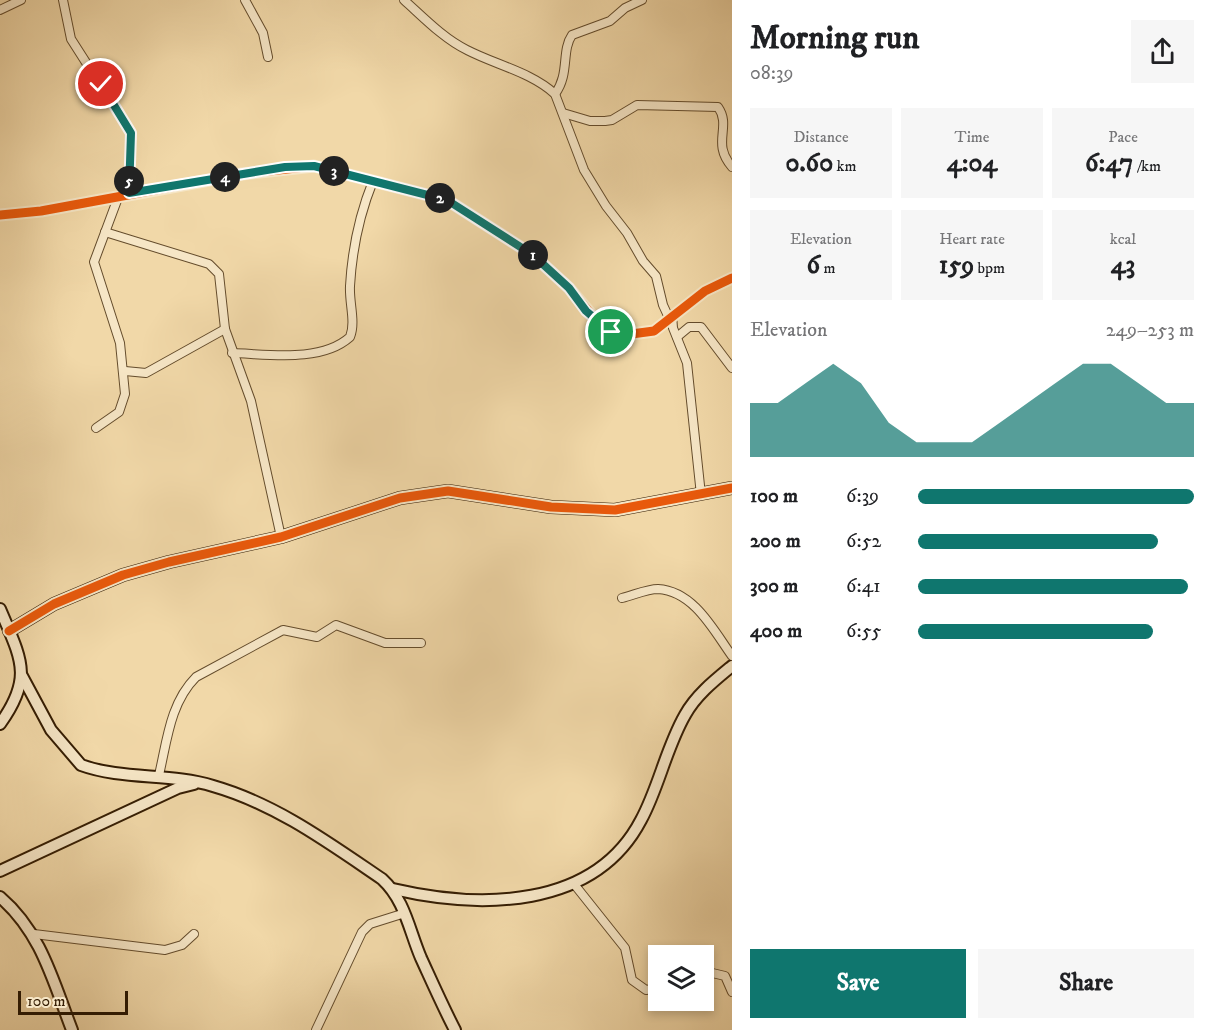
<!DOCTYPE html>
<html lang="en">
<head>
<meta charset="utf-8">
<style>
  body { margin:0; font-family:"IM FELL DW Pica",serif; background:#f6f6f6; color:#202124; height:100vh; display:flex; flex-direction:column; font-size:22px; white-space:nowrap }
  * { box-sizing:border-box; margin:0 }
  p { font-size:20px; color:#757577 }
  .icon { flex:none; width:33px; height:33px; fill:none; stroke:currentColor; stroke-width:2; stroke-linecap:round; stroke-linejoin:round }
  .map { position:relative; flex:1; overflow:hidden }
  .details { display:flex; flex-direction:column; background:#fff; width:480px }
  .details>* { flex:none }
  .fabs { position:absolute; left:648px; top:945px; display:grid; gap:12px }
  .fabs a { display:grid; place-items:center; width:66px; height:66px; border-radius:0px; background:#fff; box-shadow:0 3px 9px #0003; font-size:30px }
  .scale { position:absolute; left:18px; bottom:15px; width:110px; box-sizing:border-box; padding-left:6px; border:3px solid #351d03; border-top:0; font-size:16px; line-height:21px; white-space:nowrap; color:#351d03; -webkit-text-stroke:4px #f6e6c6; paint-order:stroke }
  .pin { position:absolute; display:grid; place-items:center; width:51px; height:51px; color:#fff; margin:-26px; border:3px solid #fff; border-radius:50%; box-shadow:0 2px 6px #0007 }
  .km { position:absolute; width:30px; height:30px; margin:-15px; border-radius:50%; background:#222; color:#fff; font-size:16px; line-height:30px; text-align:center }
  .round { display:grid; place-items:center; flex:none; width:63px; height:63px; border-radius:0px; background:#f6f6f6 }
  .summary { display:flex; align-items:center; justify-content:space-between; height:102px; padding:0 18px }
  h1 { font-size:33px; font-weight:800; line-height:45px }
  .metrics { display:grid; grid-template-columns:repeat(3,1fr); gap:9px; height:102px; padding:6px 18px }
  .metrics div { display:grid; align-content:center; border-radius:0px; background:#f6f6f6; text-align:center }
  .metrics b { font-size:26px; font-weight:800 }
  .metrics small { font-size:16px; font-weight:400 }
  .metrics p { font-size:16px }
  .chart { height:168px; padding:12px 18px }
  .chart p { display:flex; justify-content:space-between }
  .chart svg { width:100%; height:108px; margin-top:6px; fill:#0f766e; opacity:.7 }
  .primary-button { display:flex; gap:12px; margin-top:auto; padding:12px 18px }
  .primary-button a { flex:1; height:69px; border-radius:0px; background:#0f766e; color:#fff; font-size:24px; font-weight:800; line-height:69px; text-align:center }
  .primary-button a+a { background:#f6f6f6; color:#202124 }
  ul { padding:0 18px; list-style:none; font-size:20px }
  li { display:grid; grid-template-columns:96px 72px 1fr; align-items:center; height:45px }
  li i { height:15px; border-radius:8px; background:#0f766e }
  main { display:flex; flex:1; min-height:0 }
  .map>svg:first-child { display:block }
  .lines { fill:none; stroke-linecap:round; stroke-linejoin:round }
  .street-casing { stroke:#644c2c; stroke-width:10 }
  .secondary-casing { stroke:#351d03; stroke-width:14 }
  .street { stroke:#f6e6c6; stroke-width:8 }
  .secondary { stroke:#f6e6c6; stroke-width:10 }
  .cycleway-casing { stroke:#f6e6c6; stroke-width:13 }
  .cycleway { stroke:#e8590c; stroke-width:9 }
  .route-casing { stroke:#fff; stroke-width:12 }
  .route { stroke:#0f766e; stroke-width:8 }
</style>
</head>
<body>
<main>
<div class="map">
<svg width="732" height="1030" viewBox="0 0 732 1030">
  <rect width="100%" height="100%" fill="#f1d8a8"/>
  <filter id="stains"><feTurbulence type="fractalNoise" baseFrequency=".00333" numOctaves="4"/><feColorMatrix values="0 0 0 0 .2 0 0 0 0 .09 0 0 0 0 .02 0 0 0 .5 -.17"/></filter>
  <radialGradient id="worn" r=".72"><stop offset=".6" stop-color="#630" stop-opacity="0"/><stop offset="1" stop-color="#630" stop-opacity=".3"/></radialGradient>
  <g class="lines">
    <g class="street-casing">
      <g id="street">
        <polyline points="63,0 71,39 131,133 129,193"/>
        <polyline points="245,0 263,33 268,57"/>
        <path d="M404,0C423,17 444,39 467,50C496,65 531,72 555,94L584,170L606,206L627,233L643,261L656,276L663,305L669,318"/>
        <polyline points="0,10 21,0"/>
        <path d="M555,94C570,74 561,51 572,35L610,21L625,8L642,0"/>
        <path d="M563,113L590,121H605L612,120L637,105L718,107C732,127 711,143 732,167"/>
        <polyline points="0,215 41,211 242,174 314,166 447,200 533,255 569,288 600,325 611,331 624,335 654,331 705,291 732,278"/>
        <polyline points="105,232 209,264 219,274 225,329 251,401 281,537"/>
        <polyline points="672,315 673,328 687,363 701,495"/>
        <polyline points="677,337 689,327 701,327 732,368"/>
        <path d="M232,353C267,354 321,363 350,337C356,322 349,303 350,286C352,252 360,213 373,181"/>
        <polyline points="125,371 146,373 225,329"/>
        <polyline points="96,428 119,412 125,394 120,343 94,262 119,195"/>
        <path d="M622,598C634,595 647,589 658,589C694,591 714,631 732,656"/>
        <path d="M159,775C167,741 170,703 196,677L283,630L317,637L336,625L385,643H421"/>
        <polyline points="574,884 625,948 632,980 646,990 658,988"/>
        <polyline points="34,934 165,950 182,945 194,934"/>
        <polyline points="704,971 725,976 732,992"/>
        <polyline points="316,1030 362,932 370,924 405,913"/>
      </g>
    </g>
    <g class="secondary-casing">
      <g id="secondary">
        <path d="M0,609C21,659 34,677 0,724"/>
        <polyline points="9,631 54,604 123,575 169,562 281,537 400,498 448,491 551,507 615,510 732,488"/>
        <path d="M22,676L51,730L81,765C122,780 171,773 213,786C276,804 329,843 382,879C405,900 409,930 421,958C432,982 443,1007 455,1030"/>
        <polyline points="0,871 178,788 194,784"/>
        <path d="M393,889C479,909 594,910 641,820C659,787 666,748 685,715C696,695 715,680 732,666"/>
        <path d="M0,897C41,932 53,981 72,1030"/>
      </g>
    </g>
    <use href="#street" class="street"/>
    <use href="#secondary" class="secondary"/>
    <g class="cycleway-casing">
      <g id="cycleway">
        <polyline points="0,215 41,211 242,174 314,166 447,200 533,255 569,288 600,325 611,331 624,335 654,331 705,291 732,278"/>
        <polyline points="9,631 54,604 123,575 169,562 281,537 400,498 448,491 551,507 615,510 732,488"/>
      </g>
    </g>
    <use href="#cycleway" class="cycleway"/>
  </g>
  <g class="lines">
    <g class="route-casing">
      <polyline id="route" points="101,84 131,133 129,193 285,167 314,166 447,200 533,255 569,288 586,311 611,332"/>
    </g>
    <use href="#route" class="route"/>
  </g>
  <rect width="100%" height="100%" filter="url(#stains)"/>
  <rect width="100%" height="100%" fill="url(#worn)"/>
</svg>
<div class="fabs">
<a><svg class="icon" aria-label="layers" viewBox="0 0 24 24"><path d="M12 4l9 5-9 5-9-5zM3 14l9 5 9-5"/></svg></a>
</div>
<div class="scale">100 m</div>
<div class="pin" style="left:611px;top:332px;background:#1e9e55"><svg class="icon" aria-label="arrive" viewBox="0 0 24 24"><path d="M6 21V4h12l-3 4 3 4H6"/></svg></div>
<div class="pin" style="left:101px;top:84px;background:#d93025"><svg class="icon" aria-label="check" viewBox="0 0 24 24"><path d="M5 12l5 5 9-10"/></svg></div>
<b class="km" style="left:533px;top:255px">1</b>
<b class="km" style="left:440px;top:198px">2</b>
<b class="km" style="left:334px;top:171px">3</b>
<b class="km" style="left:225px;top:177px">4</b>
<b class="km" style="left:129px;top:181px">5</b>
</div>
<section class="details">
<div class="summary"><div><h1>Morning run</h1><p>08:39</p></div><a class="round"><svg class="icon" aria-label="share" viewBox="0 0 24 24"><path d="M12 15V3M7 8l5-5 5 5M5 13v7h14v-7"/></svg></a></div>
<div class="metrics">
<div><p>Distance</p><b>0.60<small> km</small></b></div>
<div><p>Time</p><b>4:04</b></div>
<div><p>Pace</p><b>6:47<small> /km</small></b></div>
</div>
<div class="metrics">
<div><p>Elevation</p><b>6<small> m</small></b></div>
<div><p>Heart rate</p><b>159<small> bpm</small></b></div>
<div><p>kcal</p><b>43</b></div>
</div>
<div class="chart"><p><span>Elevation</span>249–253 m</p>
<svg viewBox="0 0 160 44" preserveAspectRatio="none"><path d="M0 44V22L10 22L20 14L30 6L40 14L50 30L60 38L70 38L80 38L90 30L100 22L110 14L120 6L130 6L140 14L150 22L160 22V44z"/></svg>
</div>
<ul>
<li><b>100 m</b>6:39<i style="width:100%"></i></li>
<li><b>200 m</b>6:52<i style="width:87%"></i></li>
<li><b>300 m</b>6:41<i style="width:98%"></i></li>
<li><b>400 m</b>6:55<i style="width:85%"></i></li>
</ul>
<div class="primary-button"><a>Save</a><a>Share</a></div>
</section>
</main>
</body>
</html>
